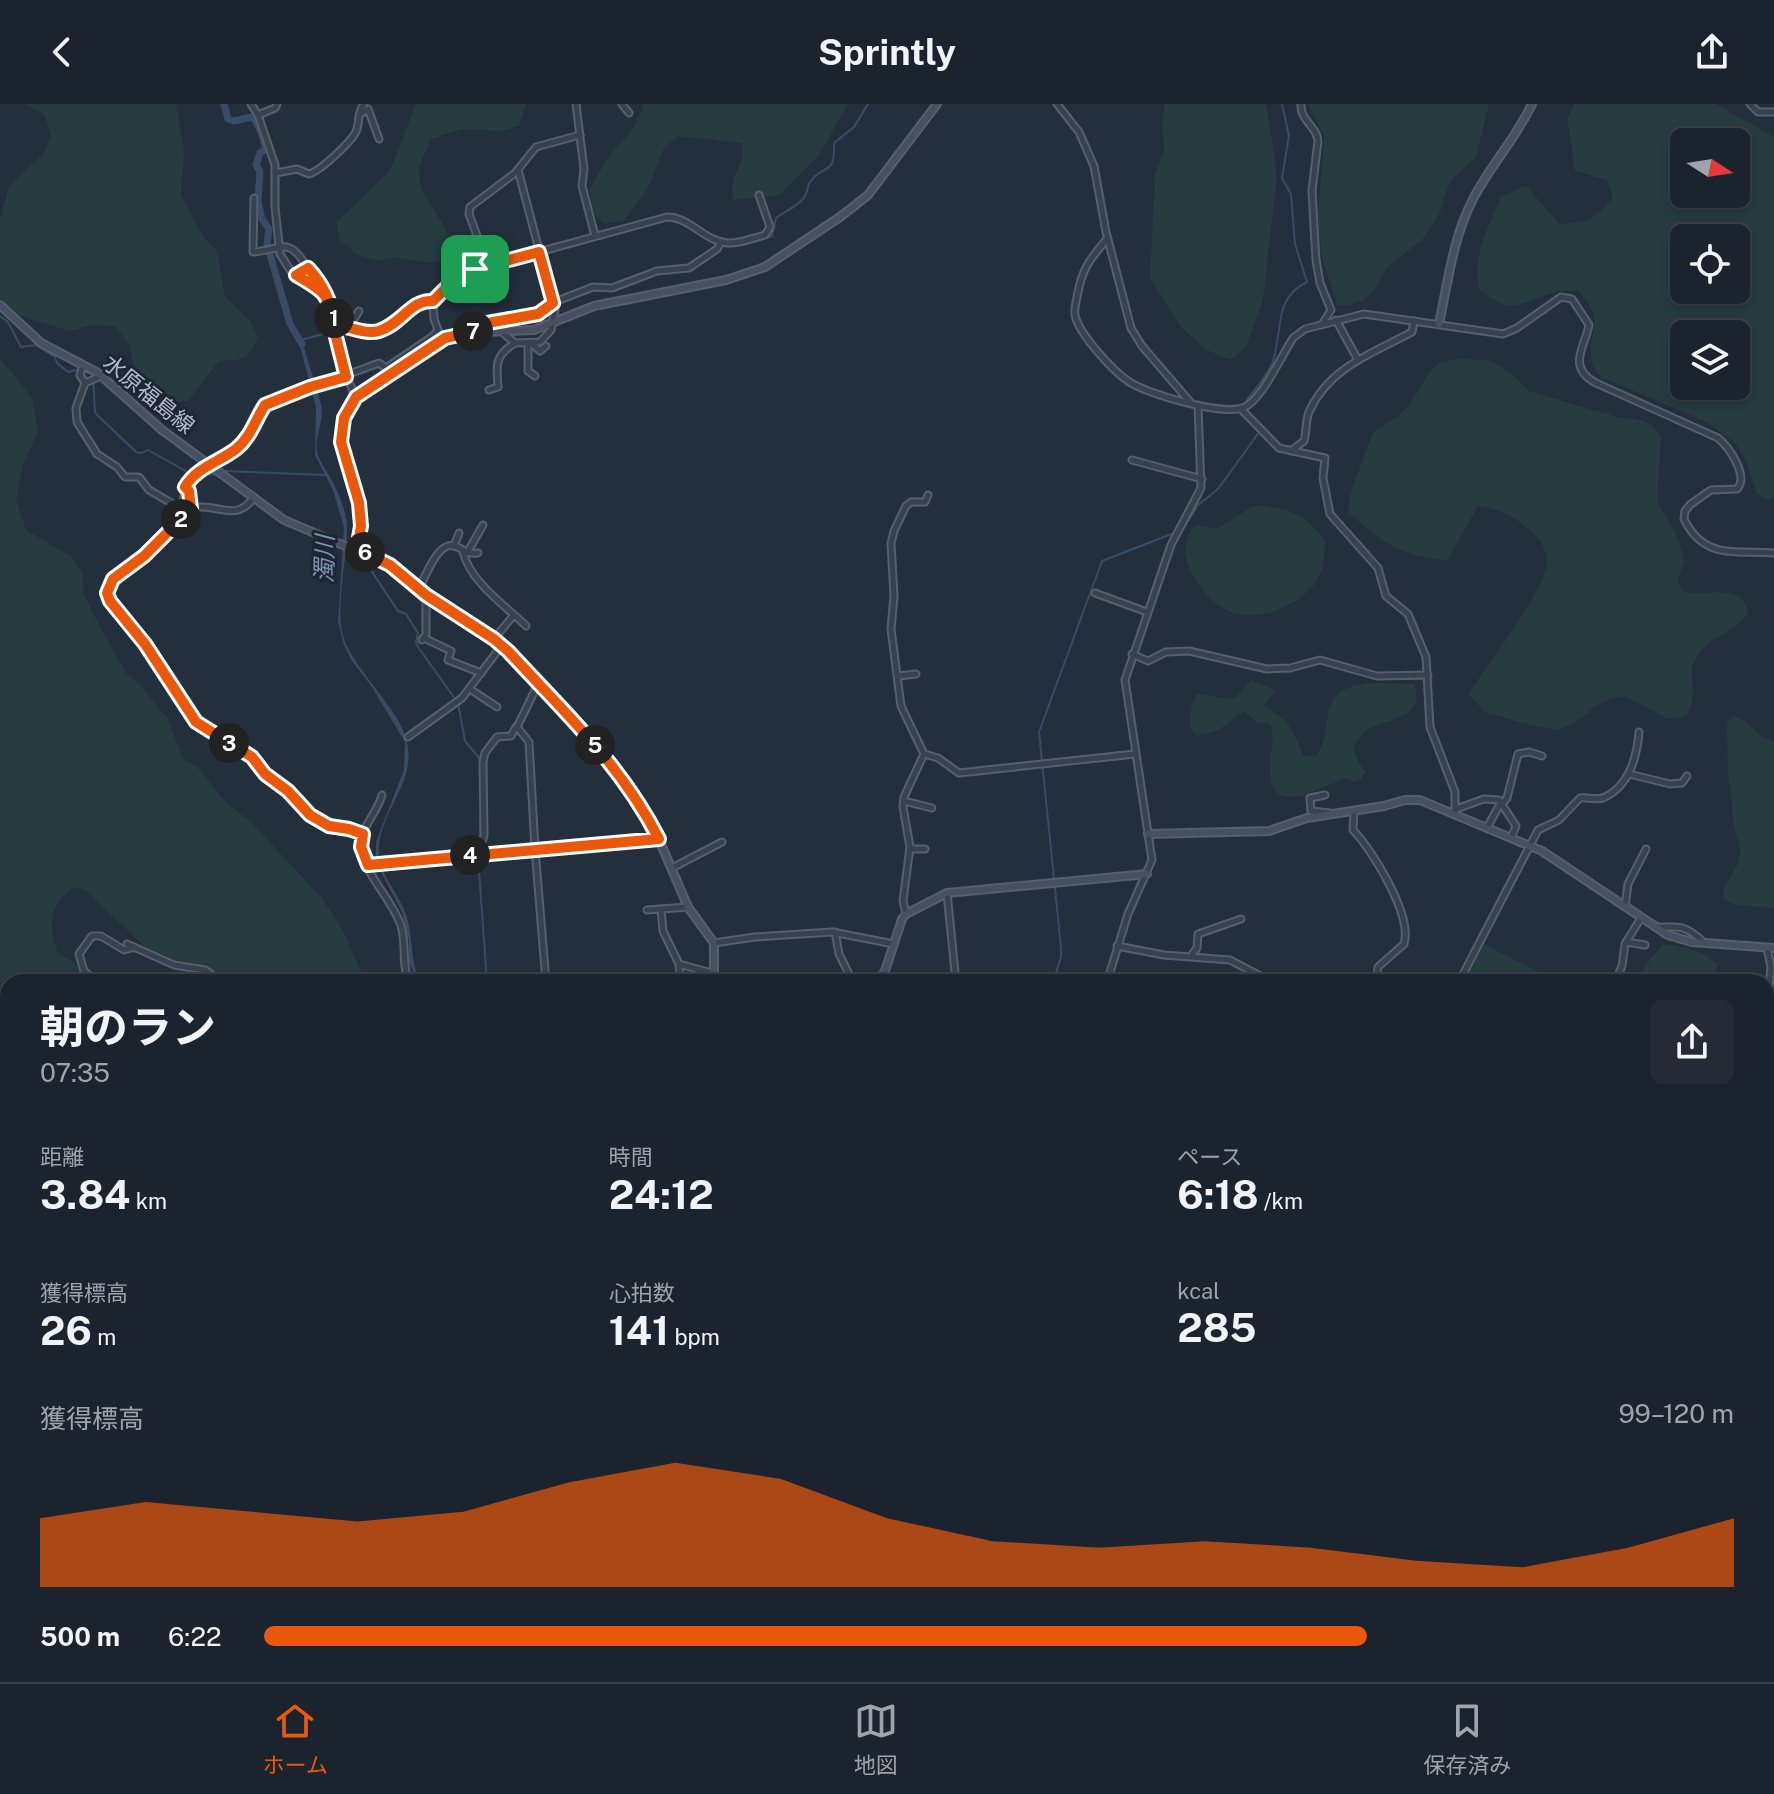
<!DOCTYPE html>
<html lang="ja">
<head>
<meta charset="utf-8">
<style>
  body { margin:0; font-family:"Public Sans","Noto Sans JP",sans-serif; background:#242b36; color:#f1f3f6; height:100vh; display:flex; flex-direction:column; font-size:30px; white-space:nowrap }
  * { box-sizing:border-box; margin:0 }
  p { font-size:26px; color:#a0a4aa }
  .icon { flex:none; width:44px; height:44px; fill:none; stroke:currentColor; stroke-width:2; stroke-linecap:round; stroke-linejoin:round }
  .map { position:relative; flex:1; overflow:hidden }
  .panel { position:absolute; left:0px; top:870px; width:1774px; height:708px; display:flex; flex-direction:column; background:#1b232e; border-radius:24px 24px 0 0; box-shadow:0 4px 12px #0003,0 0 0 2px #39404a }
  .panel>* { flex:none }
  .needle { width:52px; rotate:102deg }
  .controls { position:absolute; left:1670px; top:24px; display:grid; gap:16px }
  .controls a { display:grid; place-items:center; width:80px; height:80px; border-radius:12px; background:#1b232e; box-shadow:0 4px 12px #0003,0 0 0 2px #39404a; font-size:40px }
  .pin { position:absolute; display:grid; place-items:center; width:68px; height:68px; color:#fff; margin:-34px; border-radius:16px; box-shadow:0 4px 12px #0006 }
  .km { position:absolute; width:40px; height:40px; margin:-20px; border-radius:50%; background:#222; color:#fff; font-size:22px; line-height:40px; text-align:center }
  .round { display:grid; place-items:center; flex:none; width:84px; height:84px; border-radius:12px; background:#242b36 }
  .summary { display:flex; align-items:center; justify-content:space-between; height:136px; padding:0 40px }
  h1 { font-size:44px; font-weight:700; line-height:60px }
  .figures { display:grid; grid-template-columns:repeat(3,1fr); gap:12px; height:136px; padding:8px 40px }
  .figures div { display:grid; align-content:center }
  .figures b { font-size:40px; font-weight:700 }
  .figures small { font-size:22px; font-weight:400 }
  .figures p { font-size:22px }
  .chart { height:224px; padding:16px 40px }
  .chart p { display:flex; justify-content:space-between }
  .chart svg { width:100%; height:144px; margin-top:8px; fill:#ea580c; opacity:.7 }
  ul { padding:0 40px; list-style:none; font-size:26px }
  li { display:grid; grid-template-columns:128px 96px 1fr; align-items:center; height:60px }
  li i { height:20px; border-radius:10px; background:#ea580c }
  header { display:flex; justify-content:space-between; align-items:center; height:104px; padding:0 40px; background:#1b232e; font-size:36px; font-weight:700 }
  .menu { display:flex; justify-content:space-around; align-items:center; height:112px; border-top:2px solid #39404a; background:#1b232e; font-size:22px; color:#a0a4aa }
  .menu a { display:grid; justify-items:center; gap:4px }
  .menu .active { color:#ea580c }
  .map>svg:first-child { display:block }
  .green { fill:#263c3f; fill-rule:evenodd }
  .water { fill:#394c67 }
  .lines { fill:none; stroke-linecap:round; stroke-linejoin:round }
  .stream { stroke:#394c67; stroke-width:2 }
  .river { stroke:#394c67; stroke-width:7 }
  .street-casing { stroke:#565f6c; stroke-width:9 }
  .secondary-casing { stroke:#565f6c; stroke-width:10 }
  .highway-casing { stroke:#434c59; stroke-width:14 }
  .street { stroke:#38414e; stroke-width:5 }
  .secondary { stroke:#465061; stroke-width:6 }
  .highway { stroke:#746855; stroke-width:10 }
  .route-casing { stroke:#fff; stroke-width:16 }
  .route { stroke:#ea580c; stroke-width:10 }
  .labels { text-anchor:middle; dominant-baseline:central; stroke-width:6; stroke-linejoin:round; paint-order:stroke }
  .street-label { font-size:22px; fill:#b4bcc9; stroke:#1d2633 }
  .water-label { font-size:24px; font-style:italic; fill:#7c92b1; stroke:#1d2633 }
</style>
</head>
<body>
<header><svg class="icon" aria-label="back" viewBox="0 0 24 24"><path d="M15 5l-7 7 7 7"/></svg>Sprintly<svg class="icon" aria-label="share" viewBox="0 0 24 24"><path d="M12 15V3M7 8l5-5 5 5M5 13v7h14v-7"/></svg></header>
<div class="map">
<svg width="1774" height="1578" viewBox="0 0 1774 1578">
  <rect width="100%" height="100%" fill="#242f3e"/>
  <g class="green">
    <path d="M26,0H176L184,46L181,91L203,133L217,147L225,192L249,216L258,234C247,258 244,255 219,257L188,297L165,298L137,276L129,241L115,222L92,221L70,227L21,212L0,195V116L9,82L43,50L51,33L45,11Z"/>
    <path d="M416,0H526L519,22L501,27L462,25L431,35C428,43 423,51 421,59C410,92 450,114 452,146L444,156L431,159L394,153L378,157L356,150L340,136L336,118L390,67Z"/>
    <path d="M641,0H848L819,51L779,91L733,96C728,69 747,62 742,39L678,32L664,44L647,86L624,117L604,120L595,111L589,85L612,48L631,28L643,4Z"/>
    <polygon points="1165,0 1265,0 1268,10 1277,72 1263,196 1246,243 1230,256 1205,245 1180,222 1150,174 1155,72 1164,45 1162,17"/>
    <polygon points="1489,0 1476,53 1450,77 1439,110 1422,136 1387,163 1376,184 1363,196 1351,201 1337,201 1322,153 1318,112 1324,32 1308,0"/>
    <path d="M1575,0H1716L1774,33V393L1767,396L1757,389L1744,352L1734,338L1706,318L1601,273C1572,244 1616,222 1578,187C1550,182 1522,208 1502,200C1494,197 1486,190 1479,186C1473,148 1487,127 1501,93L1526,82L1560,120C1588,119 1596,114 1613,93L1607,76L1575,67L1567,14ZM1684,38H1736V90H1684ZM1684,134H1736V186H1684ZM1684,230H1736V282H1684Z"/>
    <path d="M0,254L32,294L38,327L23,361L16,395L26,426L72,453L82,468L84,491L103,528L126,569L139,580L168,615L182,653L197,663L227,699L251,718L321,793L342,825L366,878H224L201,861L173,855L146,844L84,785L74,783C49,800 48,822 58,849L104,878H8V1417L0,1414Z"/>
    <path d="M1458,255L1490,256L1512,270L1529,287L1617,313L1641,316L1652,321L1661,332L1657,397L1678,434L1684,457L1678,476L1682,487C1702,495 1743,475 1748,510C1734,529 1706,533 1695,556C1686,574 1701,589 1686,612L1668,615L1625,592L1612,594L1596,602L1579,616L1559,626L1537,623L1484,608L1469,590C1484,563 1550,481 1547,456C1546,443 1538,433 1528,425C1514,412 1497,404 1478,402L1447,456C1402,454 1380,437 1348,408L1351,388L1373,328L1397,313L1411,298L1429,269L1439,259Z"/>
    <path d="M1253,402C1284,401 1307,411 1325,437C1325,451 1324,466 1316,478C1300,501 1260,518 1233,509C1203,498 1166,447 1197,421L1218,425Z"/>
    <path d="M1252,576C1259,583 1267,580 1275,587L1263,602C1290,617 1293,624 1303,652H1316C1326,637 1325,627 1328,610C1335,570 1384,580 1414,580C1425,614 1393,613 1371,624C1363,628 1358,635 1353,643L1358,658L1366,667L1361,675L1354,678L1346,674C1309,689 1262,717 1271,650C1272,638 1275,629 1269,619H1258L1244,607L1217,627L1196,632L1190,623L1191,604L1197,590L1234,595Z"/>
    <path d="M1733,612C1746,615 1756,631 1774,638V804L1734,801L1723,794L1724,783L1737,762L1741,747L1734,722L1728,666L1727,620Z"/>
    <polygon points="1484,840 1548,873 1542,878 1464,878"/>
    <path d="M1664,840C1684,843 1702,845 1717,861L1713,878H1644L1641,873L1646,860Z"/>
    <polygon points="1766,1039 1774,1043 1774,1301 1766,1297"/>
  </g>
  <path class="water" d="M297,231L302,237C308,258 316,280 321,301C325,315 314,333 317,348C319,356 324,363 328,370C336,383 346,405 347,421C348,453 334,507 344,535C356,568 401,607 407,638C416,677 383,704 379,741C376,767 396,785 405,808C414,831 409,855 420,878H417L409,857V836L402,808L382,770L376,753V738L404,666L405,638L372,583L352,557L344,541L338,518L344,423L333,386L315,351L316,303Z"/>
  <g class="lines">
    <g class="stream">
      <path d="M722,142L743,141L772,132L776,114C785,107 801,101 806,90C808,86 807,82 810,78C824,58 835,74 834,39L854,23L868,0"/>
      <polyline points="436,201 454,184 484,167 667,116"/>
      <polyline points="0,212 8,218 21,243 36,241 55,253 57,259 68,268 80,265 93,271 95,309 136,348 141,349 148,346 193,371 219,370"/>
      <polyline points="301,236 341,225 374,233 397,225 420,205 430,202"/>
      <path d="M1252,313L1244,300C1253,287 1268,272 1273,257C1283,227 1273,194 1307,178L1295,140L1291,90L1282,74L1289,32L1282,0"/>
      <polyline points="225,367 326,371"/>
      <polyline points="1183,425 1198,401 1218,385 1260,327"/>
      <polyline points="345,451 363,454 398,507 406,510 418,529 416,538 418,543 458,599 465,637 481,656"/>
      <polyline points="478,754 487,878"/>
      <polyline points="1053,878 1061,853 1061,843 1039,628 1102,457 1174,429"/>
    </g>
    <g class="river">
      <path d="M224,0L228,15L234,17L252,13C260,20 263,35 266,45L260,49L256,61L260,67L258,97L262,115L269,125L267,140L290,220L302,240"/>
      <polyline points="0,1490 8,1493"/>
      <polyline points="174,1570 188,1578"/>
    </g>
    <g class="street-casing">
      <g id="street">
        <polyline points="251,0 258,11 275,61 275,103 280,150 292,169 325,190 333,209 344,268 356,293"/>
        <polyline points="576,0 584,65 582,82 595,132"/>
        <polyline points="622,0 629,9"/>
        <polyline points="1057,0 1079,28 1094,62 1106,128 1131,224 1142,242 1191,299"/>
        <path d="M1301,0C1300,17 1317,22 1318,37L1312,87L1316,156L1320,179L1331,206L1323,219"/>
        <polyline points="1750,0 1758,8 1774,8"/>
        <polyline points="362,9 368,5 379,35"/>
        <polyline points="258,11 275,4 277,0"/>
        <path d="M276,69L297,65L309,70C320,67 354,36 357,25C360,15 357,9 364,0"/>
        <path d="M254,94L253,148C282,146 288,131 307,163C312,171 319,175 321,185"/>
        <path d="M1107,135C1089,156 1082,165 1077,193C1076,198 1074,205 1075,211C1078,229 1113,267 1128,277C1146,290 1225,313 1245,303C1262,295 1282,251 1293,234L1305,225L1364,210L1503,230L1517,224L1561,193L1572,195L1589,221C1585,243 1566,263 1596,279L1718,334C1730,344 1749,373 1737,385L1711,386L1691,400L1685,407L1684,415C1704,456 1735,446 1774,449"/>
        <path d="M476,165L667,113C690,113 704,137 727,139C739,140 753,134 765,131L770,123L759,91"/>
        <polyline points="1336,216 1358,256"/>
        <path d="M335,221C349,222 366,231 379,227C402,220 410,195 433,197L451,179L475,165L482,145L469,110L470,103L515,69L536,43L580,31"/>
        <polyline points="349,223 359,207"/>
        <polyline points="472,228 482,220 538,210 557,197 593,183 612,184 657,167 689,164 717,145 721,138"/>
        <polyline points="502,228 515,239 540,238 551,226 555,206 518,66"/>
        <polyline points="528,239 528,267 535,272"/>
        <polyline points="532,240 540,247 546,242"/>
        <polyline points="83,261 80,271 85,279"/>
        <polyline points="101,272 85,279 76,304 77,318 97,350 117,363 125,373 139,373 149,386 180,404 189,378 212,357 227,351 242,340 254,324 265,301 379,259 386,264 433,232 438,226 434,215 433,197"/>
        <path d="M489,286L498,283C496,261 495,251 515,239"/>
        <polyline points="1241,305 1279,344 1325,354 1323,374 1330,410 1378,464 1386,492 1408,510 1426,553 1430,623 1455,688 1455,709"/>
        <path d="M1291,347L1304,337C1307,327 1305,315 1310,306C1330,263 1373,249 1412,228L1414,217"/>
        <polyline points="1132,356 1202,375"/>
        <polyline points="185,383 189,387 191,405"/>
        <path d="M254,393C236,420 217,398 193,404L144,452L113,475L108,493L156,555L196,618L252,653L265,670L288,687L310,711L329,722L349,725L363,730"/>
        <polyline points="454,442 459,429"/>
        <path d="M463,448C471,479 505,501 526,522"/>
        <polyline points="467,449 483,421"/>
        <path d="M419,484C426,472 438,437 454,442C464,444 466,451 478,449"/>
        <polyline points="1095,489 1147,508"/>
        <polyline points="424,534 451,547 448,556 481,569"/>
        <polyline points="494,535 513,512"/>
        <polyline points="422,536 426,530 426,491"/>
        <polyline points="1132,550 1148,557 1166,548 1189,547 1267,565 1290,564 1320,556 1377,572 1428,571"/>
        <polyline points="898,572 916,570"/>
        <polyline points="538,580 517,623 529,638 535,745 546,878"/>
        <polyline points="470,585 497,603"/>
        <polyline points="408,633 462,594 502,541"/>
        <polyline points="924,650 938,654 959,669 1135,650"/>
        <polyline points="1629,670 1670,680 1682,679 1687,672"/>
        <path d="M382,691C378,708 359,725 361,743C363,769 393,796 401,822C407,840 401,860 409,878"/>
        <polyline points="1325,691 1310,694 1311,707 1330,709"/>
        <polyline points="904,697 932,704"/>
        <polyline points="1502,700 1507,694 1518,650 1529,648 1542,652"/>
        <polyline points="1456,705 1484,695 1499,696 1516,722 1511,734"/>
        <path d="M1354,707L1353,726C1373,747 1413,812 1404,840L1378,863L1376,878"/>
        <polyline points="1487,724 1501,698"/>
        <polyline points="910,745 925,745"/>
        <polyline points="479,750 484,731 483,658 485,649 497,633 511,632 516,623"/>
        <polyline points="368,761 659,735"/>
        <polyline points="672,764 722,738"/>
        <polyline points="947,789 956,878"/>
        <polyline points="1625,803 1628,780 1646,745"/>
        <polyline points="661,805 663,827 679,860 680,878"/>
        <polyline points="647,806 688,803"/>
        <polyline points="906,810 903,797 910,743 903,703 904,693 924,650 901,602 891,525 894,492 891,439 894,427 906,402 911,398 925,398 928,391"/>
        <path d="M1655,823C1679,823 1685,820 1703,838"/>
        <polyline points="835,828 839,850 853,878"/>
        <polyline points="1626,838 1645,841"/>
        <polyline points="714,839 755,833 832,828 894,840"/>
        <polyline points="127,840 174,861 205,866 211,870 215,878"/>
        <polyline points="1117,842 1164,851 1230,856 1272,878"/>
        <polyline points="1191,852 1197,844 1198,830 1241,815"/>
        <polyline points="679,860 715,870"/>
        <polyline points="936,876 936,878"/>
        <polyline points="98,878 84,867 79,850 92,832 101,832 124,846 134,843"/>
        <polyline points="1107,878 1128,810 1152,756 1125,576 1171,441 1201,384 1198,301"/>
        <path d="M1459,878L1538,726L1559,716L1580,694C1588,693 1598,697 1605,693C1630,681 1637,652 1639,628"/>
        <polyline points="1615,878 1622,862 1625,840 1641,814"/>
        <polyline points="1766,912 1771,863 1767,844"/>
        <polyline points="1766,1011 1774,1015"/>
        <polyline points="1766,1031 1774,1033"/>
        <polyline points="1770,1052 1769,1066 1766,1067 1774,1095"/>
        <polyline points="1766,1100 1774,1105"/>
        <polyline points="1766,1320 1774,1325"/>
        <polyline points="1766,1337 1774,1340"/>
        <polyline points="1766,1367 1774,1346"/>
        <polyline points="1766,1407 1774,1411"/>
        <polyline points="1766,1442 1774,1415"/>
        <polyline points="1766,1513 1774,1515"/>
        <polyline points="4,1537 8,1528"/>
        <polyline points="1772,1543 1774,1541"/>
        <polyline points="1766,1564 1766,1566"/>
        <polyline points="59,1570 68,1578"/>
        <polyline points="530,1570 535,1577"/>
        <polyline points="676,1570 677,1571"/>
        <polyline points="848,1570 854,1578"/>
        <polyline points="1289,1570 1289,1578"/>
        <polyline points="1714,1570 1746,1578"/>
        <polyline points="1765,1570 1764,1575 1769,1578"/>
        <polyline points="34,1578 40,1570"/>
        <polyline points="93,1578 98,1570"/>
        <polyline points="211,1578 216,1570"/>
        <polyline points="445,1578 448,1570"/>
        <polyline points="904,1578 910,1570"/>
        <polyline points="1137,1578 1139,1570"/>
        <polyline points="1577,1578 1583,1570"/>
      </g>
    </g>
    <g class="secondary-casing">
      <g id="secondary">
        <polyline points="0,201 41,239 98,269 162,326 284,416 390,461 426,491 494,535 508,547 602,648 626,677 660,738 688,803 714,839 714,878"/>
        <path d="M1439,220C1448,177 1453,134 1473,95C1490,62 1516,34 1532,0"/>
        <polyline points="357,445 361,422 359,399 343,348 341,327 349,303 368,284 429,242 459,229 534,226 594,202 726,176 765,163 840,113 868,91 937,0"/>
        <polyline points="1148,730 1269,727 1307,714 1384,702 1405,696 1420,696 1542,747 1668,831 1692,838 1774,844"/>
        <polyline points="870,878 881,873 885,867 902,815 906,810 947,789 1147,770"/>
        <polyline points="0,1423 8,1425"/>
        <polyline points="1766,1477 1774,1479"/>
        <polyline points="378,1570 405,1578"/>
        <polyline points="535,1578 542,1570"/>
        <polyline points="1494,1578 1494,1570"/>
      </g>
    </g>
    <g class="highway-casing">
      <g id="highway">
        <polyline points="1766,958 1774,956"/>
        <polyline points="888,1578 894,1570"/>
      </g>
    </g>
    <use href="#street" class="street"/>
    <use href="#secondary" class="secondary"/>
    <use href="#highway" class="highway"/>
  </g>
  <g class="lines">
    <g class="route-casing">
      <path id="route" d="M475,165L451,179L433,197C411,195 402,220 379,227C365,231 349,222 335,221C332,200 323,180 308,164L296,171C323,187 328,188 335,220L334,225L346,273L310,283L265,301C255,316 251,333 236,345C219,358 197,363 185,383L189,387L191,405L144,452L113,475L107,489L110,497L145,540L196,618L252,653L265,670L288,687L310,711L329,722L349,725L363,730L361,743L368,761L659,735C620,659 565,609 508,547L494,535L426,491L390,461L357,445L361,422L359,399L341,338L344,314L356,293L445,234L472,228L482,220L538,210L553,199L539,148L475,165"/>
    </g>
    <use href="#route" class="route"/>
  </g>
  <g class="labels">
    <g class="street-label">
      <text transform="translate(149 290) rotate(39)">水原福島線</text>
    </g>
    <g class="water-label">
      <text transform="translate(324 455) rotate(-89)">濁川</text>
    </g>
  </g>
</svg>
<div class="controls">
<a><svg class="needle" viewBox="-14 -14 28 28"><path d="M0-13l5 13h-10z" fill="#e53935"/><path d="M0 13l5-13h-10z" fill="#a0a4aa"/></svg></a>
<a><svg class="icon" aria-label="locate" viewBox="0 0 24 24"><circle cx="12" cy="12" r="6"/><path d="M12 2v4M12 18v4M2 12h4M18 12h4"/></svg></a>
<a><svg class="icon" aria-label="layers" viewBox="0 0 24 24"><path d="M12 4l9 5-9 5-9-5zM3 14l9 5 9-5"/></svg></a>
</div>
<div class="pin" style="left:475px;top:165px;background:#1e9e55"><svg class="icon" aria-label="arrive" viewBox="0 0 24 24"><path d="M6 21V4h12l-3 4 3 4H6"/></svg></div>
<b class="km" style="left:334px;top:214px">1</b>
<b class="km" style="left:181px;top:415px">2</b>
<b class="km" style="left:229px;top:639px">3</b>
<b class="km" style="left:470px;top:751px">4</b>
<b class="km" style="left:595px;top:641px">5</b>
<b class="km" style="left:365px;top:448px">6</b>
<b class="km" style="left:473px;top:227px">7</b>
<section class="panel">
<div class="summary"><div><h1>朝のラン</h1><p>07:35</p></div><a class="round"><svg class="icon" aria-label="share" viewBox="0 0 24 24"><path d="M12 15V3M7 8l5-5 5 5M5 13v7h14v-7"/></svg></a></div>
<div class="figures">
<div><p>距離</p><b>3.84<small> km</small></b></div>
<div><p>時間</p><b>24:12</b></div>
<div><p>ペース</p><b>6:18<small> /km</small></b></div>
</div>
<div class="figures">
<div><p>獲得標高</p><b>26<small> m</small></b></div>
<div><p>心拍数</p><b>141<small> bpm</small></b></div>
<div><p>kcal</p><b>285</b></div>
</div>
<div class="chart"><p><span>獲得標高</span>99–120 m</p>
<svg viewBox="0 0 160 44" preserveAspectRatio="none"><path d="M0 44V23L10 18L20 21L30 24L40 21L50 12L60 6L70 11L80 23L90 30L100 32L110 30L120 32L130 36L140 38L150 32L160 23V44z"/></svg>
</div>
<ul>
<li><b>500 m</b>6:22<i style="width:75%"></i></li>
</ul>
</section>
</div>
<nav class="menu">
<a class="active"><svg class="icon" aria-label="home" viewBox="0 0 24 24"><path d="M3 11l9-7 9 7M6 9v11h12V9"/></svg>ホーム</a>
<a><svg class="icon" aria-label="map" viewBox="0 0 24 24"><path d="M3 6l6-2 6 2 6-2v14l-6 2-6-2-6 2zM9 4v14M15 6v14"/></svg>地図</a>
<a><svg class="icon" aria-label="saved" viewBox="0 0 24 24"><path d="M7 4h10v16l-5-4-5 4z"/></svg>保存済み</a>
</nav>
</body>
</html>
